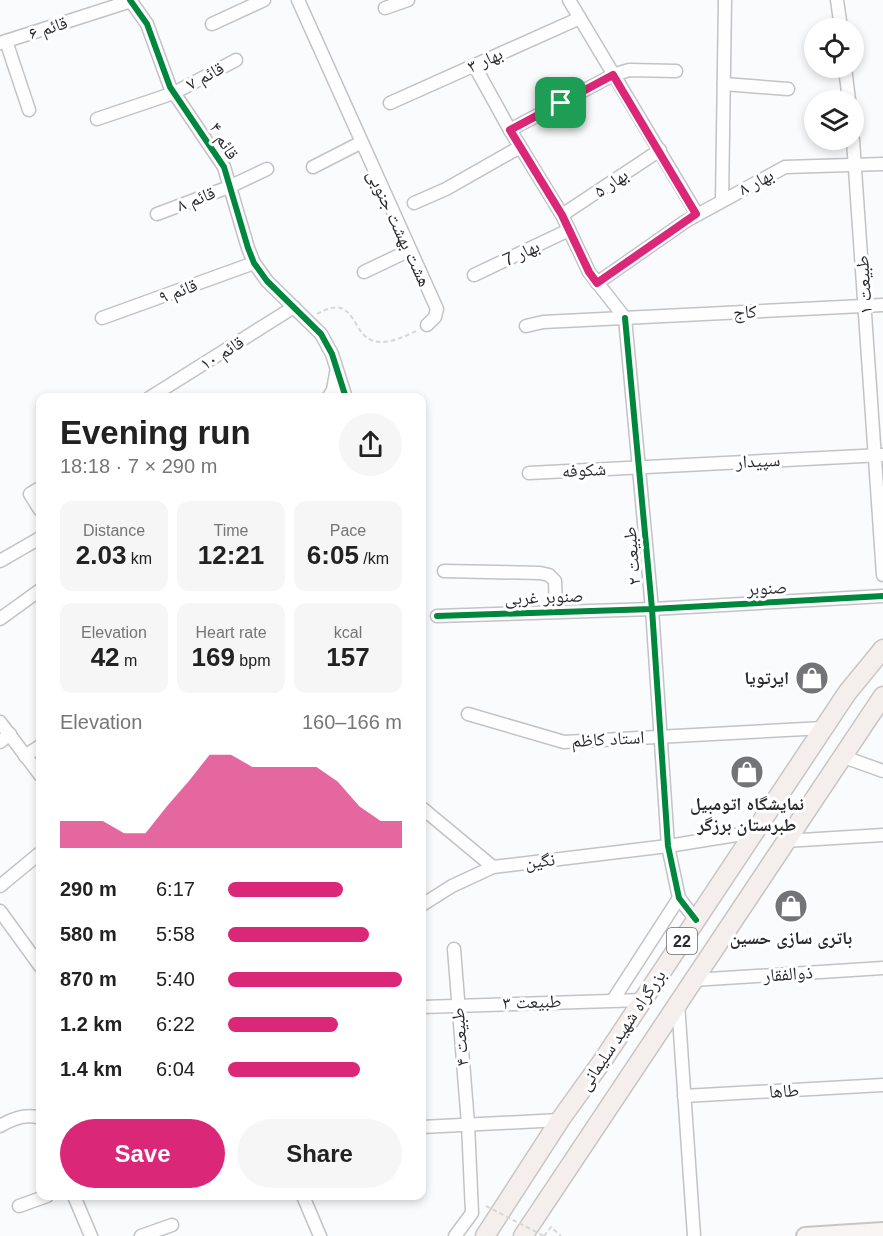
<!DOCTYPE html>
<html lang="en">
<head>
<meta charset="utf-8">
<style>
  body { margin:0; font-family:Helvetica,"Noto Naskh Arabic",sans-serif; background:#f6f6f6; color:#222; height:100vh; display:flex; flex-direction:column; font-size:22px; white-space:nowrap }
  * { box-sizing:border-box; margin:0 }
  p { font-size:20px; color:#767676 }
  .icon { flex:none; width:33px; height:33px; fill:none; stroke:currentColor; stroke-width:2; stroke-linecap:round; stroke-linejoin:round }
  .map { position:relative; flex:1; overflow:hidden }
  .panel { position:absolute; left:36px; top:393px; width:390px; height:807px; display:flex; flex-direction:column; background:#fff; border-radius:12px; box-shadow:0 3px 9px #0003 }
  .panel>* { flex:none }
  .buttons { position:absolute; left:804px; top:18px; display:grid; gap:12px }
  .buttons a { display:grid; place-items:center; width:60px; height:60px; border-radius:50%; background:#fff; box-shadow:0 3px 9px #0003; font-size:30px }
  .pin { position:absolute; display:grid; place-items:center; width:51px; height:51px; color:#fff; margin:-26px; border-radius:12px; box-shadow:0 3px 9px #0006 }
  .round { display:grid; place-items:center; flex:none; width:63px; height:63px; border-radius:32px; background:#f6f6f6 }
  .overview { display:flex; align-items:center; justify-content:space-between; height:102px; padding:0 24px }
  h1 { font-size:33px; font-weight:700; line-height:45px }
  .stats { display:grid; grid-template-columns:repeat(3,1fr); gap:9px; height:102px; padding:6px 24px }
  .stats div { display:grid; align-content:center; border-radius:12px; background:#f6f6f6; text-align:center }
  .stats b { font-size:26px; font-weight:700 }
  .stats small { font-size:16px; font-weight:400 }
  .stats p { font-size:16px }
  .chart { height:168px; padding:12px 24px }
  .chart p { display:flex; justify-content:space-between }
  .chart svg { width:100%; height:108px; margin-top:6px; fill:#db2777; opacity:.7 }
  .button { display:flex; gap:12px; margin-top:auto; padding:12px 24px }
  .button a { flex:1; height:69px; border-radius:36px; background:#db2777; color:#fff; font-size:24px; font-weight:700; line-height:69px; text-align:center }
  .button a+a { background:#f6f6f6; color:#222 }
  ul { padding:0 24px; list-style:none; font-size:20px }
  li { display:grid; grid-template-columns:96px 72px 1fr; align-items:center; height:45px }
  li i { height:15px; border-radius:8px; background:#db2777 }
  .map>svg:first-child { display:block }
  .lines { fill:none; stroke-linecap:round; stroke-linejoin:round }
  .minor-casing { stroke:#c3c3c6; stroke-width:15 }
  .major-casing { stroke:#cac5c3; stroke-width:20 }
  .highway-casing { stroke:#cac5c3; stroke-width:21 }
  .path { stroke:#d7d7d8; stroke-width:2; stroke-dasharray:4.5 3; stroke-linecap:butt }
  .minor { stroke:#fefeff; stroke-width:12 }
  .major { stroke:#f8f5f4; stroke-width:16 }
  .highway { stroke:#f4efed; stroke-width:18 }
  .path-bridge { stroke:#d7d7d8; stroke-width:2; stroke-dasharray:4.5 3; stroke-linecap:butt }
  .cycleway-casing { stroke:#fff; stroke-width:10 }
  .cycleway { stroke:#00873e; stroke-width:6 }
  .route-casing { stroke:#fff; stroke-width:12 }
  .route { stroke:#db2777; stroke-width:8 }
  .labels { text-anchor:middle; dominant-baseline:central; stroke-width:6; stroke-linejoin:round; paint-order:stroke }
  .shield { fill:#fff; stroke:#6a6b6d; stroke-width:1.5 }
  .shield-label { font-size:16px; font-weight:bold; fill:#2a2b2f }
  .street-label { font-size:18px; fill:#2a2b2f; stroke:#fff }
  .poi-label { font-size:18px; font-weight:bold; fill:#2a2b2f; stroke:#fff }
</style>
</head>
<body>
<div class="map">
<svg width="883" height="1236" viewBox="0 0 883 1236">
  <rect width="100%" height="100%" fill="#fafbfd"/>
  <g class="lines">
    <g class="minor-casing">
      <g id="minor">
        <polyline points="130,0 147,24 170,87 224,167 248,248 254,263 267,281 321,334 332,354 346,398"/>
        <polyline points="298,0 437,309 435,317 427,325"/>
        <polyline points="569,0 697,214"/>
        <polyline points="837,0 841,28"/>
        <polyline points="385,8 408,0"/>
        <polyline points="212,24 264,0"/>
        <polyline points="6,41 29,110"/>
        <polyline points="0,43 131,1"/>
        <polyline points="474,65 510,130 562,215 589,272 625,318"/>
        <polyline points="845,68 849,100"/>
        <polyline points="724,84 788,89"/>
        <polyline points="390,103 580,18"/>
        <polyline points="97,119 174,93 236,60"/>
        <polyline points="510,130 613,75 629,70 676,71"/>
        <polyline points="853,140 883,575"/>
        <polyline points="313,167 360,143"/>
        <polyline points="722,201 725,0"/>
        <polyline points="414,203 446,189 520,147"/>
        <polyline points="157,214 229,187 267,169"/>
        <polyline points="562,215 660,150"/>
        <polyline points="364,272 410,250"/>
        <polyline points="474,275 569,230"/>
        <polyline points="597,283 686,221 785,167 883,164"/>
        <polyline points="102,318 254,263"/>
        <polyline points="625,318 652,609 668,846 679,898 696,920"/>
        <polyline points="526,326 543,322 883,305"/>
        <polyline points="149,398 294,307"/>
        <polyline points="328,398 333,390 336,373"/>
        <polyline points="529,473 882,455"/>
        <polyline points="40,488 30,494 40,510"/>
        <polyline points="0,561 40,538"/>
        <polyline points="444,571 540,573 549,575 555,581 556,611"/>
        <polyline points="437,616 652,609 883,596"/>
        <polyline points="0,619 40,590"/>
        <polyline points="468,714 564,742 824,728"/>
        <polyline points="0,722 40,775"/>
        <polyline points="0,742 10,734"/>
        <polyline points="25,756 40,746"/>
        <polyline points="841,756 883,771"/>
        <polyline points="422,808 493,867"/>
        <polyline points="785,841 883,835"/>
        <polyline points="0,886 40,853"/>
        <polyline points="422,905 452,886 493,867 668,846 755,832"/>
        <polyline points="0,911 40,966"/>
        <polyline points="454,949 468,1124 472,1213 455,1236"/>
        <polyline points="693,980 883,968"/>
        <polyline points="613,1000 679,898"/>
        <polyline points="678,1003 694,1236"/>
        <polyline points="422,1007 643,1000"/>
        <polyline points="684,1096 883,1085"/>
        <path d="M0,1126C13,1118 26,1113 40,1118"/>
        <polyline points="422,1127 560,1120"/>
        <polyline points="74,1196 91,1236"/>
        <polyline points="303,1196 320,1236"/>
        <polyline points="19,1206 47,1196"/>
        <polyline points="141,1236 172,1225"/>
      </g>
    </g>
    <g class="major-casing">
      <polyline id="major" points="805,1236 883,1231"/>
    </g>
    <g class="highway-casing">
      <g id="highway">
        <polyline points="485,1236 560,1120 603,1060 847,693 883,649"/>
        <polyline points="523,1236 883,696"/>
      </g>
    </g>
    <g class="path">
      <path d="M317,314C355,292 351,332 371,340C385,346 404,337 416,331"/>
      <polyline points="544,1236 551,1227 561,1236"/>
    </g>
    <use href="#minor" class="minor"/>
    <use href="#major" class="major"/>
    <use href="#highway" class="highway"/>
    <polyline class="path-bridge" points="486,1206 544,1236"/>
    <g class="cycleway-casing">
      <g id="cycleway">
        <polyline points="130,0 147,24 170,87 224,167 248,248 254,263 267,281 321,334 332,354 346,398"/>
        <polyline points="625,318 652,609 668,846 679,898 696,920"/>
        <polyline points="437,616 652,609 883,596"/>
      </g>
    </g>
    <use href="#cycleway" class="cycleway"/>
  </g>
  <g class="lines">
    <g class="route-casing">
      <polygon id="route" points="613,75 696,214 597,283 589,272 562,215 510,130"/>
    </g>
    <use href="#route" class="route"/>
  </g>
  <defs>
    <g id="shop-disc" transform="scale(1.725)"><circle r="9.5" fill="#737477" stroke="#fff"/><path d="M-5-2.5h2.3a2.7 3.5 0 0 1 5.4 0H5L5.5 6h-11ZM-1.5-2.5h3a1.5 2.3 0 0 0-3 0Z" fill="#fff"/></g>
  </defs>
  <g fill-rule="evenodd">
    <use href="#shop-disc" x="812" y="678"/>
    <use href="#shop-disc" x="747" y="772"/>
    <use href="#shop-disc" x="791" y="906"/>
  </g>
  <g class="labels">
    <rect class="shield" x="667" y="928" width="30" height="26" rx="4.5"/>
    <g class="shield-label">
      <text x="682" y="941">22</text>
    </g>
    <g class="street-label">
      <text transform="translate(48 28) rotate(-18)">قائم ۶</text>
      <text transform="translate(485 60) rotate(-24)">بهار ۳</text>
      <text transform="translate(205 76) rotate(-28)">قائم ۷</text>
      <text transform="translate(224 141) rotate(59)">قائم ۴</text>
      <text transform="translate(756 182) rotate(-28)">بهار ۸</text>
      <text transform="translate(611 183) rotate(-34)">بهار ۵</text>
      <text transform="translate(196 199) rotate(-21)">قائم ۸</text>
      <text transform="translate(399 228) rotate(65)">هشت بهشت جنوبی</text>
      <text transform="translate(521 253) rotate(-25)">بهار 7</text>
      <text transform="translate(864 285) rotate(-94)">طبیعت ۱</text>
      <text transform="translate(178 291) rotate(-20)">قائم ۹</text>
      <text transform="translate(745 312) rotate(-3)">کاج</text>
      <text transform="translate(222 353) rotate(-32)">قائم ۱۰</text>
      <text transform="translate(758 461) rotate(-3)">سپیدار</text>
      <text transform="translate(584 470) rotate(-3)">شکوفه</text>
      <text transform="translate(632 556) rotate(-95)">طبیعت ۲</text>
      <text transform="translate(767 588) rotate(-3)">صنوبر</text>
      <text transform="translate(544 597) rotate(-2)">صنوبر غربی</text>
      <text transform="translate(608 739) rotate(-3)">استاد کاظم</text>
      <text transform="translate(540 861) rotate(-7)">نگین</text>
      <text transform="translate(788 974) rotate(-4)">ذوالفقار</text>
      <text transform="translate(532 1002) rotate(-2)">طبیعت ٣</text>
      <text transform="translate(622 1030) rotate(-56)">بزرگراه شهید سلیمانی</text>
      <text transform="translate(460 1037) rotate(-95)">طبیعت ۴</text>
      <text transform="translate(784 1091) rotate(-3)">طاها</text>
    </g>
    <g class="poi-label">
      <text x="789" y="678" text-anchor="end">ایرتویا</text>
      <text x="747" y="804">نمایشگاه اتومبیل<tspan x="747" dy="21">طبرستان برزگر</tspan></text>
      <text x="791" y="938">باتری سازی حسین</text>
    </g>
  </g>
</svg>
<div class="buttons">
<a><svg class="icon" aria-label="locate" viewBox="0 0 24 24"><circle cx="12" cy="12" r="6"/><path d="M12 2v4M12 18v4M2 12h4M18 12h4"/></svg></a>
<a><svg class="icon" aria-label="layers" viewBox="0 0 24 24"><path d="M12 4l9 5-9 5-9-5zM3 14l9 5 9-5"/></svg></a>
</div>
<div class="pin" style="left:561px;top:103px;background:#1e9e55"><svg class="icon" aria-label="arrive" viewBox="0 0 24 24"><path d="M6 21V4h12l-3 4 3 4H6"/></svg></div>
<section class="panel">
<div class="overview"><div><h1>Evening run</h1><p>18:18 · 7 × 290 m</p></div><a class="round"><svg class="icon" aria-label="share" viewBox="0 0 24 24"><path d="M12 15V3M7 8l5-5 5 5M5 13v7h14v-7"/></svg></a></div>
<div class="stats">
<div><p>Distance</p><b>2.03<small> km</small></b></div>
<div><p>Time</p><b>12:21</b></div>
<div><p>Pace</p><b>6:05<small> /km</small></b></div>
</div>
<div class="stats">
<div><p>Elevation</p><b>42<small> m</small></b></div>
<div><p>Heart rate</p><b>169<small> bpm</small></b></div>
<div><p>kcal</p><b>157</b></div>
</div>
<div class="chart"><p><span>Elevation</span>160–166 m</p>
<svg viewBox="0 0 160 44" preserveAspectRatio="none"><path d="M0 44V33L10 33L20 33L30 38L40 38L50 27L60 17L70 6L80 6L90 11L100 11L110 11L120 11L130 17L140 27L150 33L160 33V44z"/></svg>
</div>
<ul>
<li><b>290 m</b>6:17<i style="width:66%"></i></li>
<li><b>580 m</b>5:58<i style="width:81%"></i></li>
<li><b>870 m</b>5:40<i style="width:100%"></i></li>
<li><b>1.2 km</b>6:22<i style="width:63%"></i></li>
<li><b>1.4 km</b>6:04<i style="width:76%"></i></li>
</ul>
<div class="button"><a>Save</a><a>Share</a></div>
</section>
</div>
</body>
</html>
